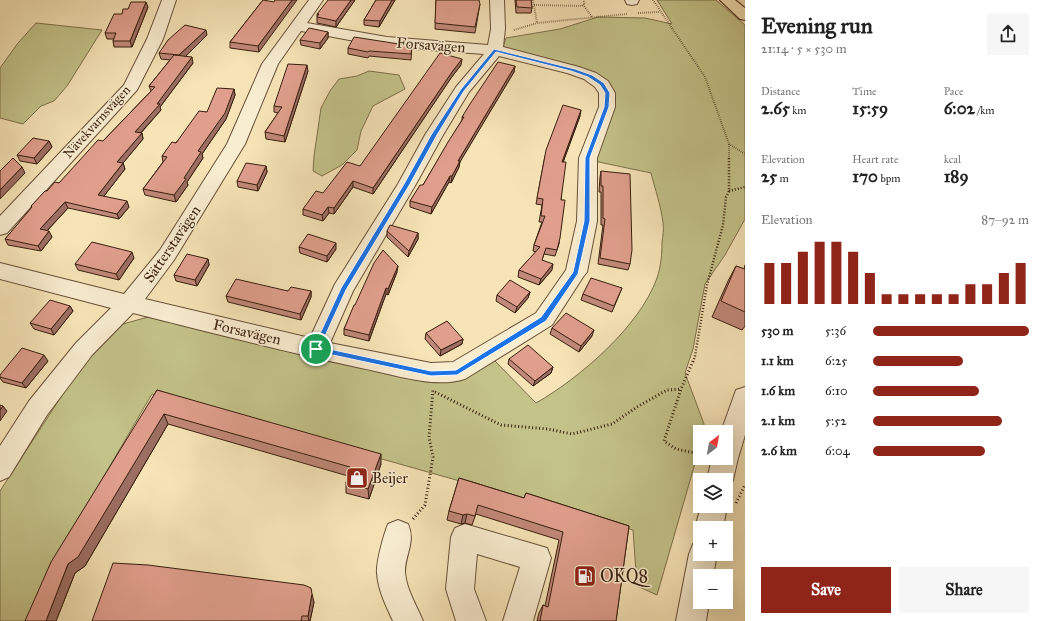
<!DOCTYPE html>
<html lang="en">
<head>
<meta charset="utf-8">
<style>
  body { margin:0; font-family:"IM FELL Great Primer",serif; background:#f6f6f6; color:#222; height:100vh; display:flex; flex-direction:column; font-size:15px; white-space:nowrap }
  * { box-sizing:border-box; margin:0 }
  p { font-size:13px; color:#767676 }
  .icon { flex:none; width:22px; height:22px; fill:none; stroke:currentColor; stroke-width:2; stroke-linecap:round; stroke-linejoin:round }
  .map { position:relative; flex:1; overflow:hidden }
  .panel { display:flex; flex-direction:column; background:#fff; width:300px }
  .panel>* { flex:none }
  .needle { width:26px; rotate:31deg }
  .controls { position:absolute; left:693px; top:425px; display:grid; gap:8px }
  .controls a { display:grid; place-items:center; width:40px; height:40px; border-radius:0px; background:#fff; box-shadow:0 4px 16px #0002; font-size:20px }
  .pin { position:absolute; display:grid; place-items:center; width:34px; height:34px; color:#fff; margin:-17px; border:2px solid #fff; border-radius:50%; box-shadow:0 1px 4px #0007 }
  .round { display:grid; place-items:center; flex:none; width:42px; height:42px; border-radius:0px; background:#f6f6f6 }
  .headline { display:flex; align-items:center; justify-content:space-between; height:68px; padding:0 16px }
  h1 { font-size:22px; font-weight:800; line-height:30px }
  .stats { display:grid; grid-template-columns:repeat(3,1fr); gap:6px; height:68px; padding:4px 16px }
  .stats div { display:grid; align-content:center }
  .stats b { font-size:17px; font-weight:800 }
  .stats small { font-size:11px; font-weight:400 }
  .stats p { font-size:11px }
  .chart { height:112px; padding:8px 16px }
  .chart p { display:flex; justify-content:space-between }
  .chart svg { width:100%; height:72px; margin-top:4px; stroke:#8f2418; stroke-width:6 }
  .cta { display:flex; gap:8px; margin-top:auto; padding:8px 16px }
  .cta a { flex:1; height:46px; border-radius:0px; background:#8f2418; color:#fff; font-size:16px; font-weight:800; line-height:46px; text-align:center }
  .cta a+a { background:#f6f6f6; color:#222 }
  ul { padding:0 16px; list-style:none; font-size:13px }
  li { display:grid; grid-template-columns:64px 48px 1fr; align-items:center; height:30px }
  li i { height:10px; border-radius:5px; background:#8f2418 }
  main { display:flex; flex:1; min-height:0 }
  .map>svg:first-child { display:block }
  .green { fill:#c3c289; stroke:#7e704b }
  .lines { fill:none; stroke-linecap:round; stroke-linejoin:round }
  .minor-casing { stroke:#685038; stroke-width:2 }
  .major-casing { stroke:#381e0d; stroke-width:2 }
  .path-far2 { stroke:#381e0d; stroke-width:2; stroke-dasharray:0.5 1.5; stroke-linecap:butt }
  .path-far1 { stroke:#381e0d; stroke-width:2.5; stroke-dasharray:1 2; stroke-linecap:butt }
  .path { stroke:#381e0d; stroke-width:3; stroke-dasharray:1 2.5; stroke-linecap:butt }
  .minor { fill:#f9edd0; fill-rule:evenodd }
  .major { fill:#f6e4b7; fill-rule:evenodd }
  .wall { fill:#c18979; stroke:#381e0d }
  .shaded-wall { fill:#9d6f63; stroke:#381e0d }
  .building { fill:#e09f8d; stroke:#381e0d }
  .route { fill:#1a73e8; stroke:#fff; fill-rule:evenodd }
  .labels { text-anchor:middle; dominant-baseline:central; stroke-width:3; stroke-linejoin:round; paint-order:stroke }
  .far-street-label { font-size:13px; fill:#381e0d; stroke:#f9edd0 }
  .street-label { font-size:15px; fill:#381e0d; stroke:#f9edd0 }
  .poi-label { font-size:15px; fill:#381e0d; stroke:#f9edd0; text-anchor:start }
  .near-poi-label { font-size:18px; fill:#381e0d; stroke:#f9edd0; text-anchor:start }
</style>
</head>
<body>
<main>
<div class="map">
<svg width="745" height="621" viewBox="0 0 745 621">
  <rect width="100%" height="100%" fill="#f6e4b7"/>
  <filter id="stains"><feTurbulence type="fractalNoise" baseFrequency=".005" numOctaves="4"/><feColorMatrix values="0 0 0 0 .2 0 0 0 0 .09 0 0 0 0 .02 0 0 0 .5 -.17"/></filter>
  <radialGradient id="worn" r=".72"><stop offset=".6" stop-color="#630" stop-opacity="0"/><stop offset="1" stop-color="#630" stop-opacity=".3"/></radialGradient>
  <g class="green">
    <path d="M657,0H716L745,25V219L725,255L705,284L693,349L685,373L704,424L703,432H700V446L657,595L637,586L633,530L152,394L45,577L26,621H0V491L79,369L123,324L148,317L316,357L411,376L494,360L536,403C580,378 640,326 657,278C661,266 662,254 662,242C663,236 664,229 663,223C661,206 655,189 651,173L594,161L605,130L601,81L502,50L506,38L560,29L598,17L645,18L672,24Z"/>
    <polygon points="36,23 102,30 67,86 54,101 41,106 23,124 0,118 0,68 18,43"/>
    <polygon points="369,71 399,75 405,89 373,106 361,131 357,150 342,165 322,176 313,171 314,156 321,108 330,91 339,79 357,76"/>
  </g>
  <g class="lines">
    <g class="minor-casing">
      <g id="minor">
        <polygon points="162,0 176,0 163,39 137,90 7,233 0,235 0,216 124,85 147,39"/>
        <path d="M309,0H323L307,23L387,37L488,45L491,29L490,0H504L505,29L503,47L579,67L596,73L608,81L615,93V107L597,158V221L587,272L583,277L552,325L465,379C434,389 393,374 361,368C285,352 209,332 133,313L92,355L47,415L9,477L0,481V446L29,401L76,343L111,308L0,279V263L124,294L160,250L227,144L262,64ZM301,31L387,47L484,54L456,87L425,135L398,184L335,284L310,338L145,299L174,260L245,144L278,64ZM499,56L567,73L584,79L595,87L599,93V107L579,158L577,221L566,270L536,313L453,362L431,363L330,343L353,291L416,184L443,135L469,92Z"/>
        <polygon points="625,0 639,0 637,4 632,5 627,4"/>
        <polygon points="745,387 745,435 738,458 733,480 729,488 726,490 726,480 707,480 712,458 726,458 726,432 721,432 736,390"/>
        <polygon points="726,503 727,506 723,528 700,528 699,537 695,528 701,506 726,506"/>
        <path d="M398,520L408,524C416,542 405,554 405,572C406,589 417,606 423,621H393C386,606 378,590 377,573C376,562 384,534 388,524Z"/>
        <polygon points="465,524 547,548 551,558 533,621 503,621 520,567 477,554 474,589 486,621 456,621 446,589 451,537 455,528"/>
        <polygon points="700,541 700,554 717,554 713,576 700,576 700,602 709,602 706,621 676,621 689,554 693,544"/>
      </g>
    </g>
    <g class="major-casing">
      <polygon id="major" points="720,0 735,0 745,8 745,20 740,19"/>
    </g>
    <g class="path-far2">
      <polyline points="533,0 537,23"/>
      <polyline points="653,0 705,77 729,144 745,154"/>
      <polyline points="534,5 581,6 585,4 583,0"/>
      <polyline points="583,5 592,17"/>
      <polyline points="638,13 659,12"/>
      <polyline points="514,30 537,23 627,14"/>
      <polyline points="729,144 729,159"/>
    </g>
    <g class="path-far1">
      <polyline points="729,191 745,187"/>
      <polyline points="693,362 695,356 707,285 723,225 726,197 729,191 729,158"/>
    </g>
    <g class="path">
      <polyline points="693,361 681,389 664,441 676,449 700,454"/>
      <polyline points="435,392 501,425 548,429 572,434 612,424 637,407 667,390 681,389"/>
      <polyline points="736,503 745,485"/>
      <polyline points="413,519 425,505 433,457 429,437 433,390"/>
      <polyline points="726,552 729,535"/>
    </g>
    <use href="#minor" class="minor"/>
    <use href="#major" class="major"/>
  </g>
  <g class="wall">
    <polygon points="263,0 259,52 230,48 230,42"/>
    <polygon points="355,0 336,27 317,23 317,14"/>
    <polygon points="376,0 395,0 379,27 364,25 364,20"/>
    <polygon points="436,0 480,4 475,33 435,29"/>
    <polygon points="515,0 531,0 532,8 531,13 516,13"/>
    <polygon points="148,7 132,47 114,47 113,41 114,39 107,39 105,33 122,14 128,9"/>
    <polygon points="328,32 328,38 320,49 301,45 300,40"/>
    <polygon points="207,35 185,57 193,63 160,107 161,110 141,133 142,133 143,139 123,163 125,169 104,196 129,207 119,219 68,208 47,231 52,237 41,251 8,245 5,239 32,208 31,206 47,191 59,183 103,141 151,91 149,86 170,60 161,59 159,53"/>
    <polygon points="412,46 411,60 369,56 368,58 348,54 348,48"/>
    <polygon points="461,65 451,78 373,194 353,187 334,214 329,213 323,221 303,215 303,209 360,166"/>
    <polygon points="515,66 514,72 460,161 459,167 451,183 449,182 431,214 410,207 410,201 423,185 462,120 462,117"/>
    <polygon points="308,71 285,142 266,139 265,132 278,113 274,112 274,106"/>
    <polygon points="234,89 235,95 226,119 202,154 203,158 187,182 188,185 176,202 145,195 143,189 163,162 162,156 207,112"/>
    <polygon points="580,116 563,162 559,244 555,256 544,254 542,260 552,270 539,285 518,277 519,270 536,252 533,251 534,245 542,222 539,222 542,205 536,204 545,156"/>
    <polygon points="49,141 52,147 37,164 20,161 17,155"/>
    <polygon points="266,166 267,172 258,191 238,187 237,181"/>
    <polygon points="601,171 630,264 628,270 598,264 603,225 601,225 601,192 599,192 600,177"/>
    <polygon points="387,231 418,233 418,239 408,257 387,237"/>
    <polygon points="299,247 336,249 327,262 300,253"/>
    <polygon points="134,258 119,280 78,270 75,264"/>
    <polygon points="208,259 209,265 197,286 176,281 174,275"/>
    <polygon points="745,265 745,326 742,330 712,317 728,281 736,266 744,269"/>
    <polygon points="397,272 388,295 386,294 369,341 344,335 344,329 355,305"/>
    <polygon points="622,288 612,312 581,300 583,294"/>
    <polygon points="288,291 311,291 311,297 301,320 228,302 226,296"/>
    <polygon points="530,292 528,298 515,313 496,301 497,295"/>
    <polygon points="70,306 73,311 54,335 34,329 30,323"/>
    <polygon points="552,328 592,336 579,352 550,334"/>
    <polygon points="426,333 463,339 462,344 440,356 425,339"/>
    <polygon points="509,359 553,367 551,373 533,386 508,364"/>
    <polygon points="48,361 26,388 3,382 0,378 0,375"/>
    <polygon points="157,390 381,464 369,499 346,493 346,483 348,476 168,424 85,566 75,573 56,621 25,621"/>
    <polygon points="459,478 524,498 526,493 629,526 616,621 537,621 539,613 543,605 545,606 559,540 476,514 472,525 465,523 461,524 447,520 449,511"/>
    <polygon points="314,602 310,621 92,621"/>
  </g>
  <g class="shaded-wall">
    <polygon points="292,0 297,0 259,52 258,46"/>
    <polygon points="351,0 355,0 336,27 336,21"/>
    <polygon points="392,0 395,0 379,27 380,21"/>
    <polygon points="146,2 148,7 132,47 130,41"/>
    <polygon points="206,30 207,35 181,61 179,55"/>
    <polygon points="328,32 328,38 320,49 320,43"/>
    <polygon points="192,57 193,63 160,107 161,110 136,138 135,132"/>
    <polygon points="462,59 461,65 451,78 373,194 373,188 452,72"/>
    <polygon points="307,65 308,71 285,142 284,136"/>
    <polygon points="515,66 514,72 457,167 458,161"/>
    <polygon points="234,89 235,95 226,119 202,154 203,158 187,182 188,185 176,202 174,195 198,151"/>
    <polygon points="581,110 580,116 561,168 562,162"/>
    <polygon points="142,133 143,139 119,168 117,162"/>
    <polygon points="49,141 52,147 37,164 34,158"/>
    <polygon points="460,161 459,167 451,183 452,176"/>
    <polygon points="123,163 125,169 100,201 98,195"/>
    <polygon points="266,166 267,172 258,191 257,185"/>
    <polygon points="22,167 25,173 0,199 0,190"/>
    <polygon points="450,176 449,182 431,214 432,207"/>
    <polygon points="353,181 353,187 334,214 334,208"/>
    <polygon points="127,201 129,207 119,219 117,214"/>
    <polygon points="65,202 68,208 43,235 40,229"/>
    <polygon points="328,207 329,213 323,221 322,215"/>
    <polygon points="49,231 52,237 41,251 38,246"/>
    <polygon points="418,233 418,239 408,257 409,251"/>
    <polygon points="336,243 336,249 327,262 327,256"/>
    <polygon points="132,252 134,258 119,280 116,274"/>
    <polygon points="208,259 209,265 197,286 195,280"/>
    <polygon points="553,264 552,270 539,285 541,279"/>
    <polygon points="398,266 397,272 388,295 388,289"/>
    <polygon points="386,288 386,294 369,341 369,335"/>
    <polygon points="311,291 311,297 301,320 300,314"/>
    <polygon points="530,292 528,298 515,313 517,307"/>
    <polygon points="70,306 73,311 54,335 51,329"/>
    <polygon points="594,330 592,336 579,352 581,346"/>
    <polygon points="463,339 462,344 440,356 441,350"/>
    <polygon points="44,355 48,361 26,388 22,383"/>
    <polygon points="553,367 551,373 533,386 535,381"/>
    <polygon points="3,406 7,411 0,421 0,410"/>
    <polygon points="164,414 168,424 85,566 75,573 56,621 46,621 68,564"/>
    <polygon points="381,454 381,464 369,499 368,489"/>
    <polygon points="467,514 465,523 461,524 463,515"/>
    <polygon points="312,594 314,602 310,621 309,621 308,616"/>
  </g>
  <g class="building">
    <polygon points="263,0 274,2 275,0 292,0 258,46 230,42"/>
    <polygon points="328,0 351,0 336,21 317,17 319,14 317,14"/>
    <polygon points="376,0 392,0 380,21 364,20"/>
    <polygon points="436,0 479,0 480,4 475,27 435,23"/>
    <polygon points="516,0 531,0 532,8 517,7"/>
    <polygon points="131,2 146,2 130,41 113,41 116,33 105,33 114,14 122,14 123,9 128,9"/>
    <polygon points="185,25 206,30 179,55 159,53 168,40"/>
    <polygon points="309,28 328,32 320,43 300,40"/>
    <polygon points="354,37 412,46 411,54 369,51 368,52 348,48"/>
    <polygon points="440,53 462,59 452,72 373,188 353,181 334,208 328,207 322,215 303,209 316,191 323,193 347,162 360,166"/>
    <polygon points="174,55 192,57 157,104 160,104 135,132 142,133 117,162 123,163 98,195 127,201 117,214 65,202 40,229 49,231 38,246 5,239 32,207 31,206 45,191 47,191 55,182 59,183 98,140 103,141 155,87 149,86"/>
    <polygon points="498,62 515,66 458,161 460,161 452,176 450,176 432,207 410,201 420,185 423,185 448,142 464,117 462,117 470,104"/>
    <polygon points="288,64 307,65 284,136 265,132 282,107 274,106"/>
    <polygon points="217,88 234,89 225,113 198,151 201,152 184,178 186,179 174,195 143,189 167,157 162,156 172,142 176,143 199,111 207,112"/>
    <polygon points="563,105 581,110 562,162 566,162 561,200 565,200 560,238 557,250 546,248 542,260 553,264 541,279 519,270 540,247 534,245 545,216 541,216 543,199 537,198 546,150"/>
    <polygon points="33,138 49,141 34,158 17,155"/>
    <polygon points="13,158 22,167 0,190 0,171"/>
    <polygon points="246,163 266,166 257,185 237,181"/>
    <polygon points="601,171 630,174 632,250 630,264 600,258 605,219 603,218 603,186 601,186"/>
    <polygon points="390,225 418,233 409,251 387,231"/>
    <polygon points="308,234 336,243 327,256 299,247"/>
    <polygon points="92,242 132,252 116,274 75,264"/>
    <polygon points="383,250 398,266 388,289 386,288 369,335 344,329 354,305 355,305 374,263"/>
    <polygon points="187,254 208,259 195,280 174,275"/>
    <polygon points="736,266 745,269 745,312 721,301"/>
    <polygon points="591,278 622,288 614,306 583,294"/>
    <polygon points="236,279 288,291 291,287 311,291 300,314 226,296"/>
    <polygon points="510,280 530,292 517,307 497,295"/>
    <polygon points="50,300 70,306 51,329 30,323"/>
    <polygon points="566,313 594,330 581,346 552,328"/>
    <polygon points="447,321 463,339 441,350 426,333"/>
    <polygon points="528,345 553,367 535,381 509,359"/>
    <polygon points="22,348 44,355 22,383 0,377 0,375"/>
    <polygon points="157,390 381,454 368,489 346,483 350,467 164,414 78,557 68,564 46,621 25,621 51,562"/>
    <polygon points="0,405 3,406 0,410"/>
    <polygon points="459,478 524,498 526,493 629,526 616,621 540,621 543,605 548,607 563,532 478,505 475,516 467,514 463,515 449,511"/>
    <polygon points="113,563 148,565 304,585 311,588 312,594 308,616 302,616 301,621 92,621"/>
  </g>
  <path class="route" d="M494,49L575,69L592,75L604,83L610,93L609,107L590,158V221L578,274L546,321L457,375L431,376L314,351L313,349L341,288L404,184L431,135L461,89ZM496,52L571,71L588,77L600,85L605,93L604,107L585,158L584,221L573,272L541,317L456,370L431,371L320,347L346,290L410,184L437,135L464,91Z"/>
  <defs>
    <g id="shop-square" transform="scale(1.15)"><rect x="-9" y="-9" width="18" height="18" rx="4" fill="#8f2418" stroke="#f9edd0"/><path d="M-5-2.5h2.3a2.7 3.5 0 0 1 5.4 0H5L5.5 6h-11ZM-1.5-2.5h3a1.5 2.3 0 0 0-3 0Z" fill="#fff"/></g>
    <g id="fuel-square" transform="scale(1.15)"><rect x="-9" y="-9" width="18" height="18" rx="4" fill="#8f2418" stroke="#f9edd0"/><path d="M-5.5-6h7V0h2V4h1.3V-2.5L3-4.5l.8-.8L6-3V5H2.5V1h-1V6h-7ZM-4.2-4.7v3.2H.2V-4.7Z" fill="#fff"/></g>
  </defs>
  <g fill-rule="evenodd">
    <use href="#shop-square" x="357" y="478"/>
    <use href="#fuel-square" x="585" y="576"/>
  </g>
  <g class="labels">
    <g class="far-street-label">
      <text transform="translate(97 122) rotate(-48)">Nävekvarnsvägen</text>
    </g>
    <g class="street-label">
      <text transform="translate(431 45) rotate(4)">Forsavägen</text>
      <text transform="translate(172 244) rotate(-56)">Sätterstavägen</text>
      <text transform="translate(247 332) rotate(13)">Forsavägen</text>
    </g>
    <g class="poi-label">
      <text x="372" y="478">Beijer</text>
    </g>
    <g class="near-poi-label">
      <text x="600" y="576">OKQ8</text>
    </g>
  </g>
  <rect width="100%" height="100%" filter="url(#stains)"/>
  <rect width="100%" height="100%" fill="url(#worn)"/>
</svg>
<div class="controls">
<a><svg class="needle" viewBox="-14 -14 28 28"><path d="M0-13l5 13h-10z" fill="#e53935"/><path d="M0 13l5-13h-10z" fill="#767676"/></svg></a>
<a><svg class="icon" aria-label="layers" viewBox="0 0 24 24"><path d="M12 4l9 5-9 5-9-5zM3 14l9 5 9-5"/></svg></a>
<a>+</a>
<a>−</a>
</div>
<div class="pin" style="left:316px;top:349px;background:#1e9e55"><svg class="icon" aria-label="arrive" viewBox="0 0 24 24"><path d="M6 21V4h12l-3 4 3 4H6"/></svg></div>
</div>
<section class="panel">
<div class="headline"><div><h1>Evening run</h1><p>21:14 · 5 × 530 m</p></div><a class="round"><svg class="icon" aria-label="share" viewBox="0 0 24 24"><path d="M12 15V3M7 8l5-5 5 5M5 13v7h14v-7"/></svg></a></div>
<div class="stats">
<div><p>Distance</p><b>2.65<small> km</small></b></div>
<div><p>Time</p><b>15:59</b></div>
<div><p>Pace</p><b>6:02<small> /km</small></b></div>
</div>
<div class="stats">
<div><p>Elevation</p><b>25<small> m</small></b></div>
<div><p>Heart rate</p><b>170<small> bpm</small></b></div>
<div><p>kcal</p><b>189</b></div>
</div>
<div class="chart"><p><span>Elevation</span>87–92 m</p>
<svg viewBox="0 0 160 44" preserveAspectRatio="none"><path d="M5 44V19M15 44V19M25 44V12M35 44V6M45 44V6M55 44V12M65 44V25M75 44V38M85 44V38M95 44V38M105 44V38M115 44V38M125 44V32M135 44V32M145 44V25M155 44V19"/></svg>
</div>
<ul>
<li><b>530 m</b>5:36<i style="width:100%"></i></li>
<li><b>1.1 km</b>6:25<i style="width:58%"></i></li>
<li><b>1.6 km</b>6:10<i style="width:68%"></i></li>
<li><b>2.1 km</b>5:52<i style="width:83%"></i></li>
<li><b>2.6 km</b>6:04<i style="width:72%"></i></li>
</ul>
<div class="cta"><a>Save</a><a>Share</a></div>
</section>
</main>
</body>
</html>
